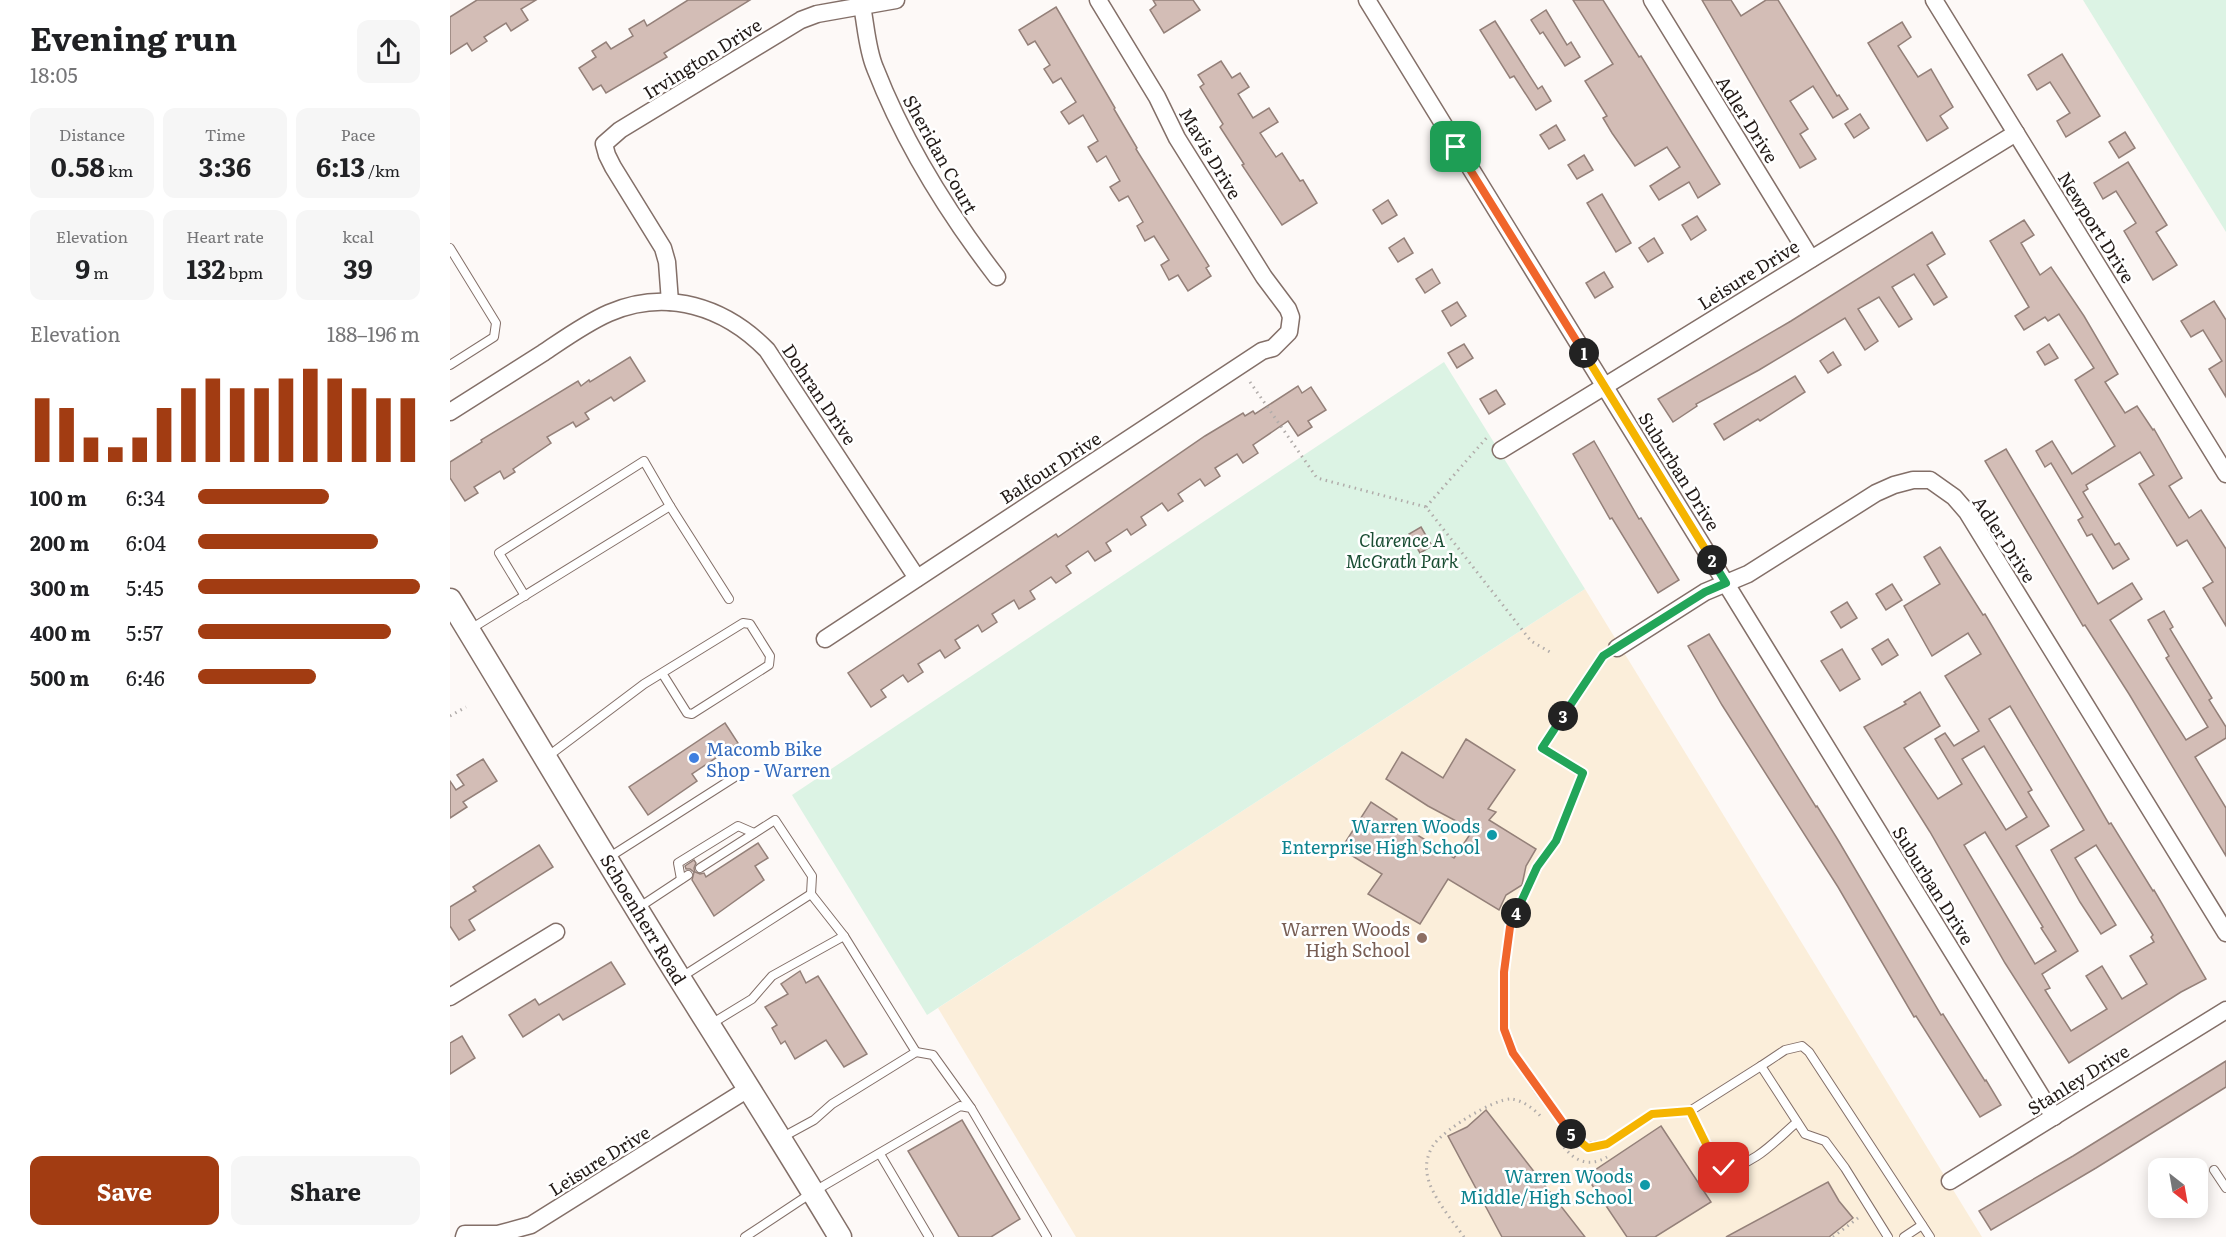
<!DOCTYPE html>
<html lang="en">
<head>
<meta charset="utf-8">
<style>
  body { margin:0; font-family:Literata,serif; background:#f6f6f6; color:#202124; height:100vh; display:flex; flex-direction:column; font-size:22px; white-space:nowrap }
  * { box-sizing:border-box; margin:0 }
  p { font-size:20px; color:#757577 }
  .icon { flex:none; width:33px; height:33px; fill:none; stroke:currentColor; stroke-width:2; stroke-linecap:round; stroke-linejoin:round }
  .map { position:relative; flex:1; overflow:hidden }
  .sheet { display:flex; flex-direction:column; background:#fff; width:450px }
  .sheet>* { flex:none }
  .needle { width:39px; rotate:149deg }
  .buttons { position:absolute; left:1698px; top:1158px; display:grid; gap:12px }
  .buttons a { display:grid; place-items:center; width:60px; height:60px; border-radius:12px; background:#fff; box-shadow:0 3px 15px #0003; font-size:30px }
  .pin { position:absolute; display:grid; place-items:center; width:51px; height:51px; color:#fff; margin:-26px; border-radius:12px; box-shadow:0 3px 9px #0006 }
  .km { position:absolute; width:30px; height:30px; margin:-15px; border-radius:50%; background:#222; color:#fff; font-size:16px; line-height:30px; text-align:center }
  .round { display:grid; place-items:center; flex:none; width:63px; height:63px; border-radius:12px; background:#f6f6f6 }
  .head { display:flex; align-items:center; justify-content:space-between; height:102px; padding:0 30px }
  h1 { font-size:33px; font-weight:700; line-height:45px }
  .metrics { display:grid; grid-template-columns:repeat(3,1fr); gap:9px; height:102px; padding:6px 30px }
  .metrics div { display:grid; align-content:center; border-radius:12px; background:#f6f6f6; text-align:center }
  .metrics b { font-size:26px; font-weight:700 }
  .metrics small { font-size:16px; font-weight:400 }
  .metrics p { font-size:16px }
  .chart { height:168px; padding:12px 30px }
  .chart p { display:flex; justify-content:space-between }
  .chart svg { width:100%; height:108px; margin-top:6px; stroke:#a23c12; stroke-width:6 }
  .action { display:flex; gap:12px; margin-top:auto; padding:12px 30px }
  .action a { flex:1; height:69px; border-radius:12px; background:#a23c12; color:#fff; font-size:24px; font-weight:700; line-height:69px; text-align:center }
  .action a+a { background:#f6f6f6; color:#202124 }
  ul { padding:0 30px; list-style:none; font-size:20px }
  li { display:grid; grid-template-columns:96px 72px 1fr; align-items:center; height:45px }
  li i { height:15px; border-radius:8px; background:#a23c12 }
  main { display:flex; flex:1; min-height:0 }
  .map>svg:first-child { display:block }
  .education { fill:#fbeeda }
  .green { fill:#dcf3e4 }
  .building { fill:#d3bdb6; stroke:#948079; stroke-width:1.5; fill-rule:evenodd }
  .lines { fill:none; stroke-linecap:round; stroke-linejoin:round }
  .lane-casing { stroke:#836f68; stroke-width:10 }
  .street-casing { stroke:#836f68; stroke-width:19 }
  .secondary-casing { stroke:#836f68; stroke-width:25 }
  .path { stroke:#b1acaa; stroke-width:3; stroke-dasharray:1.5 4.5; stroke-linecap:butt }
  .lane { stroke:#fff; stroke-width:8 }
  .street { stroke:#fff; stroke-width:16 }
  .secondary { stroke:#fff; stroke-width:22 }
  .split-1-casing { stroke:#fff; stroke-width:12 }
  .split-2-casing { stroke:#fff; stroke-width:12 }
  .split-3-casing { stroke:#fff; stroke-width:12 }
  .split-4-casing { stroke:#fff; stroke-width:12 }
  .split-5-casing { stroke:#fff; stroke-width:12 }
  .split-6-casing { stroke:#fff; stroke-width:12 }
  .split-1 { stroke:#f0652b; stroke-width:8 }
  .split-2 { stroke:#f5b400; stroke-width:8 }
  .split-3 { stroke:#22a559; stroke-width:8 }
  .split-4 { stroke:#22a559; stroke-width:8 }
  .split-5 { stroke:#f0652b; stroke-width:8 }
  .split-6 { stroke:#f5b400; stroke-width:8 }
  .shop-dot { fill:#3f7fe0; stroke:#fff; stroke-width:2 }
  .culture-dot { fill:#0f9aa8; stroke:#fff; stroke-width:2 }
  .education-dot { fill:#8d6e63; stroke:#fff; stroke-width:2 }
  .labels { text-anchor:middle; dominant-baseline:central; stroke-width:5; stroke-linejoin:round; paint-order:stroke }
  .street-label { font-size:18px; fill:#221a17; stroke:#fff }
  .park-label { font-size:18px; font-style:italic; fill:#1a4d33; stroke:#fff }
  .shop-label { font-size:18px; fill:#366cbe; stroke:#fff; text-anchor:start }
  .culture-label { font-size:18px; fill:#0d838f; stroke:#fff; text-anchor:end }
  .education-label { font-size:18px; fill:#785e54; stroke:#fff; text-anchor:end }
</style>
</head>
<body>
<main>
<section class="sheet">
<div class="head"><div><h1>Evening run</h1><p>18:05</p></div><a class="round"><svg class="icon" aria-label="share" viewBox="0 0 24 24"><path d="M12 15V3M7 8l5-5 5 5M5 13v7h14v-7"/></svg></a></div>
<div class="metrics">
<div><p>Distance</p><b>0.58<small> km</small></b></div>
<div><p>Time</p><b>3:36</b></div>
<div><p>Pace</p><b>6:13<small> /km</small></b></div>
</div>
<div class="metrics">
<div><p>Elevation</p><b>9<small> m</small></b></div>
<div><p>Heart rate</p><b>132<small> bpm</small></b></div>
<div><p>kcal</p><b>39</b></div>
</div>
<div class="chart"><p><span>Elevation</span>188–196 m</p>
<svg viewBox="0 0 160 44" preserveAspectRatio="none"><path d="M5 44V18M15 44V22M25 44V34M35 44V38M45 44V34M55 44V22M65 44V14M75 44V10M85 44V14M95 44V14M105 44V10M115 44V6M125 44V10M135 44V14M145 44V18M155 44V18"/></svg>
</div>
<ul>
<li><b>100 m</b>6:34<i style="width:59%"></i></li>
<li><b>200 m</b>6:04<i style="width:81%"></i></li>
<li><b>300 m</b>5:45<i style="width:100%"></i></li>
<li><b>400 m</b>5:57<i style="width:87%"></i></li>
<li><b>500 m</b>6:46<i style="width:53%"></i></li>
</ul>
<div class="action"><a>Save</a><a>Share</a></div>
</section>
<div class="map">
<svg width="1776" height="1237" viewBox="0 0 1776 1237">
  <rect width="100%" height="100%" fill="#fdf9f7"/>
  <polygon class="education" points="1135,589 1532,1237 626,1237 488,1008"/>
  <g class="green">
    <polygon points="1633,0 1776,0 1776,232"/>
    <polygon points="994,362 1135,589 477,1015 342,795"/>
  </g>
  <g class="building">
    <polygon points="27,0 86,0 71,9 78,20 61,31 56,23 34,37 37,41 22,51 17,43 0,54 0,17"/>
    <polygon points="238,0 300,0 214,53 217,57 156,93 151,85 143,90 129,68 146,57 142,51 156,42 161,49 183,36 179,29 194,20 197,26"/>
    <polygon points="703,0 743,0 750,10 714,33 700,10 706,5"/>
    <polygon points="1123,0 1153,0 1189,57 1191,56 1270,184 1248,198 1239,182 1209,200 1200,186 1230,167 1217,147 1185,166 1162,133 1153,118 1157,116 1135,81 1163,64"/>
    <polygon points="1252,0 1281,0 1291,16 1316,0 1328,0 1387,96 1389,95 1398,109 1383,118 1363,86 1340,101 1358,129 1350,134 1366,159 1350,168"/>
    <polygon points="606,7 665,108 664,109 687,148 686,149 759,266 756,268 761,276 738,291 728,275 719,280 711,265 719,260 704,236 695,241 687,226 693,222 678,196 669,201 660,187 670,181 656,156 647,162 638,147 648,141 633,115 619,124 611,112 626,102 611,78 603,83 594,69 600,65 585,41 578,45 569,30"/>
    <polygon points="1096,10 1117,45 1121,42 1130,57 1115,66 1093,32 1090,34 1081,20"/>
    <polygon points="1045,21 1088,89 1092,86 1101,101 1086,110 1064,76 1060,78 1030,30"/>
    <polygon points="1452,22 1461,37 1448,46 1468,77 1481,69 1503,107 1490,116 1498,128 1477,141 1418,43"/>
    <polygon points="1612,54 1650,116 1616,137 1607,121 1620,113 1600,82 1587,90 1578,75"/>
    <polygon points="771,61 782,78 790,73 799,87 788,94 803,118 819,108 828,122 810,133 826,157 832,153 850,181 853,180 867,203 832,225 792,165 794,164 770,127 773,124 750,87 754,84 748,75"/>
    <polygon points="1410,114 1419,128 1404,138 1395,124"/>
    <polygon points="1106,125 1115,140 1099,149 1090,135"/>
    <polygon points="1675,132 1685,148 1669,158 1659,142"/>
    <polygon points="1134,155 1143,170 1127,179 1118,165"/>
    <polygon points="1678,162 1717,225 1706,232 1727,265 1703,280 1674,231 1686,223 1666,191 1653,199 1644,183"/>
    <polygon points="1152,194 1181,243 1166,252 1137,203"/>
    <polygon points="938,200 947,215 932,224 923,210"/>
    <polygon points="1247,216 1256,230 1241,240 1232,225"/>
    <polygon points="1574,220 1584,235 1571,243 1590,275 1601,267 1634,316 1668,374 1655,382 1675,413 1687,406 1703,430 1704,429 1732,478 1719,486 1739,518 1751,510 1776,549 1776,626 1753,588 1763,582 1737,540 1727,546 1689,484 1704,475 1690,452 1636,485 1638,489 1633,492 1665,545 1669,543 1679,559 1663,569 1642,534 1637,536 1628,520 1633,517 1601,463 1595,467 1586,451 1602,441 1622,474 1665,446 1625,380 1644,368 1609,314 1598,321 1595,317 1574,330 1565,316 1579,307 1540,241"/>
    <polygon points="1482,232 1495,254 1477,265 1497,297 1484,305 1464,274 1442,287 1462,319 1449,327 1429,297 1408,309 1428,341 1415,350 1395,318 1309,370 1246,404 1247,406 1223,422 1208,399 1341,321"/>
    <polygon points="954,238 963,253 948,262 939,248"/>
    <polygon points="1204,238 1213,253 1198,262 1189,248"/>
    <polygon points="982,269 990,283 975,293 966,279"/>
    <polygon points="1154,272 1163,287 1145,298 1136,283"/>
    <polygon points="1764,301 1776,320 1776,397 1759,369 1772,361 1753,330 1741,337 1731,321"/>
    <polygon points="1007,302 1016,316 1001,326 992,311"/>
    <polygon points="1014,344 1023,358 1007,368 998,353"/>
    <polygon points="1599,344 1608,358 1595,365 1587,352"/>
    <polygon points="1383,352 1391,365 1378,373 1370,361"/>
    <polygon points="180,357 195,381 164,401 161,397 135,413 139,419 126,427 123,422 97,437 101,443 63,469 65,472 54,479 50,471 24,487 28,493 15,501 0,478 0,462 32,442 31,440 128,381 131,386 139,380 140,382"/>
    <polygon points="1345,376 1355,392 1310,421 1308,419 1274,440 1264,424"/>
    <polygon points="848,386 852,393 861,387 876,410 858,421 862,427 848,436 838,421 803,445 808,453 793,463 787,454 765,468 770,476 755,486 750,479 728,494 733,501 718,511 712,503 691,517 696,525 681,535 677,529 656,543 661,551 645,561 638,551 616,566 621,573 606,583 601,577 580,591 585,599 569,609 564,600 542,614 547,622 532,632 528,625 505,640 510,648 495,658 490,650 468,664 473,672 458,682 453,675 431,690 436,697 421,707 398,673 606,534 608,537 755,436 793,413 795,416 803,411 805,414"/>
    <polygon points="1046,390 1055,404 1039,414 1030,399"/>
    <polygon points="1144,441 1189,519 1191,518 1229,580 1208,593 1162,518 1160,519 1123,454"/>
    <polygon points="1556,449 1648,604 1682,583 1692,599 1660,620 1736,740 1758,727 1716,658 1719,656 1698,620 1714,611 1723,627 1720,629 1762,698 1759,700 1776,727 1776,738 1745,757 1776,808 1776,856 1679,694 1635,625 1633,626 1535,461"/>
    <polygon points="971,527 982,546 970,553 959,534"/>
    <path d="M1490,547L1533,615L1535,614L1638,788L1659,824L1661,823L1703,891L1704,890L1756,979L1731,992L1619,1063L1555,963L1480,832L1414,727L1456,704L1454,702L1470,692L1490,726L1454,748L1488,799L1512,784L1485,739L1495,733L1504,746L1529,731L1495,676L1531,654L1518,633L1482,656L1454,606L1490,584L1474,557ZM1560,706L1634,830L1601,850L1630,902L1651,934L1666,925L1625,858L1646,845L1703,935L1701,937L1704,942L1680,956L1697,984L1672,999L1652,966L1636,976L1657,1009L1621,1031L1595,990L1600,988L1592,974L1628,951L1566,846L1599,826L1578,792L1582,790L1539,719ZM1534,746L1577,817L1556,830L1512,759ZM1535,832L1593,927L1591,928L1606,951L1585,964L1514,845Z"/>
    <polygon points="1442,584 1452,600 1436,610 1426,594"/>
    <polygon points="1397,602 1407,618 1391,628 1381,612"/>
    <polygon points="1259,634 1366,807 1367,806 1388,840 1491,1015 1493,1014 1535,1081 1536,1080 1551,1105 1530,1117 1466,1016 1464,1017 1388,887 1272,705 1238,646"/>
    <polygon points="1438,639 1448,655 1432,665 1422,649"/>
    <polygon points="1392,649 1410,679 1390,691 1371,661"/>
    <polygon points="275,723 288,743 242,774 247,781 198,815 179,787"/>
    <polygon points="1016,739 1065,770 1038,809 1046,812 1039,820 1086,849 1076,866 1072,885 1056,895 1049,910 998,879 970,924 918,894 932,874 891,849 921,802 947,819 945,821 1004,858 1023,830 978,806 936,779 952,752 993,778"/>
    <polygon points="33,759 47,781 13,802 17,807 0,818 0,781 6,790 14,785 7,775"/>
    <polygon points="308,843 318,858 305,866 314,880 264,916 242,880 244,872 240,869 236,869 235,866 244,860 246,863 244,868 245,872 250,874 254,873 256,877"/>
    <polygon points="89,845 103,867 19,920 25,930 9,940 0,926 0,907 26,891 23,887"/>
    <polygon points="161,962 175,984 113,1020 109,1014 73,1037 59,1015 85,999 89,1005"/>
    <polygon points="350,971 356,983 368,976 417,1054 394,1067 376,1040 345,1059 335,1041 331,1044 322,1028 327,1025 315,1007 338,994 331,984"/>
    <polygon points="12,1036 25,1058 0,1074 0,1043"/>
    <polygon points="1776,1061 1776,1087 1646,1168 1541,1230 1529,1211 1623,1156"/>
    <polygon points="1036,1110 1135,1237 1052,1237 998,1136 1017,1127"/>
    <polygon points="512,1120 570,1219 541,1237 509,1237 458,1151"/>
    <polygon points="1211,1126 1261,1202 1205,1237 1177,1237 1136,1176"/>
    <polygon points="1378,1182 1389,1201 1403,1218 1379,1237 1276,1237"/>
  </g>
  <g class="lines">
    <g class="lane-casing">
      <g id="lane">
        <polyline points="0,248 46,323 44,337 0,365"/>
        <polyline points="75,596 49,553 194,461 220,506"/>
        <polyline points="19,630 220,506 279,599"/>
        <polyline points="1167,648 1153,656 1092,748 1133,773 1106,841 1087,867 1060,927 1054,972 1054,1029 1063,1053 1087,1088 1124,1138 1138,1147 1157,1144 1202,1114 1240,1111 1311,1066"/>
        <polyline points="97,757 194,684 293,623 300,624 320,656 319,665 242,714 237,713 212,673"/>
        <polyline points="158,858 296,770"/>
        <polyline points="250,868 325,820 362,876 361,894 394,936"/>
        <polyline points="231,879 228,863 288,826 304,833"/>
        <polyline points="188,908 238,875"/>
        <polyline points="230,978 361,894"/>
        <polyline points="261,1024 302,999 322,976 394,936 466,1052 382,1104 364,1120 331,1138"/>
        <polyline points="466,1052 483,1055 521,1108"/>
        <path d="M1240,1111L1262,1156L1274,1168C1303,1167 1326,1140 1347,1122"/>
        <polyline points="430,1154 479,1237"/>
        <polyline points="1764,1170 1776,1188"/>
        <polyline points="295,1237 363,1192 510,1106 521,1108 597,1237"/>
        <polyline points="1438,1237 1395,1168 1375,1141 1355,1134 1311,1066 1335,1050 1352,1046 1359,1052 1480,1237"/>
        <polyline points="1454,1237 1472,1225"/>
      </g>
    </g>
    <g class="street-casing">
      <g id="street">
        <polyline points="917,0 1604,1117"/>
        <polyline points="1202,0 1361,259"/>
        <polyline points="1484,0 1776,474"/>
        <path d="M412,6C416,26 417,49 425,68C455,145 497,212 547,277"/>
        <polyline points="220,302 217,262 213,248 163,167 157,155 154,144 170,130 351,20 367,14 446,0"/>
        <path d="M0,412C31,392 62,373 93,353C114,339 136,323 159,313C217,288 275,307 317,350L467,578"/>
        <polyline points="1051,450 1566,133"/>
        <polyline points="375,639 812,351 823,348 839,332 841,317 838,309 814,277 727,138 707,97 648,0"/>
        <polyline points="1167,648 1255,592 1298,574 1426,493 1444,485 1463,480 1480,480 1504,497 1517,512 1776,933"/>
        <polyline points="0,997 106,932"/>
        <polyline points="1500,1181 1776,1010"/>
        <polyline points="14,1237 15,1234 48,1234 81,1225 298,1089"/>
      </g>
    </g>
    <g class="secondary-casing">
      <path id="secondary" d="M0,600C77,726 152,854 230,979C284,1065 338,1150 390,1237"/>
    </g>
    <g class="path">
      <polyline points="800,382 867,478 976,507 1081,641 1100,652"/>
      <polyline points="976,507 1039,435"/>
      <polyline points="0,716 16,707"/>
      <path d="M1114,1147C1125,1162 1140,1167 1157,1157"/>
      <path d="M1014,1237C1002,1220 979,1193 977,1173C975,1163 979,1150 985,1143C996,1129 1043,1099 1061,1099C1072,1100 1085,1109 1092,1118"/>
      <polyline points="1383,1237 1408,1218"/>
    </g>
    <use href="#lane" class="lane"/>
    <use href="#street" class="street"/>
    <use href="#secondary" class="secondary"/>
  </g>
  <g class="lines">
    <g class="split-1-casing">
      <polyline id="split-1" points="1006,147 1134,353"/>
    </g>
    <g class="split-2-casing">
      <polyline id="split-2" points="1134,353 1262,560"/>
    </g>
    <g class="split-3-casing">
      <polyline id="split-3" points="1113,716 1153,656 1255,592 1276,583 1262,560"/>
    </g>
    <g class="split-4-casing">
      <polyline id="split-4" points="1066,913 1087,867 1106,841 1133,773 1092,748 1113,716"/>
    </g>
    <g class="split-5-casing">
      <polyline id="split-5" points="1066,913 1060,927 1054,972 1054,1029 1063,1053 1121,1134"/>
    </g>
    <g class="split-6-casing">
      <polyline id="split-6" points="1121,1134 1138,1148 1157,1144 1202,1114 1240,1111 1262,1156 1274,1168"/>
    </g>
    <use href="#split-1" class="split-1"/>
    <use href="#split-2" class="split-2"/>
    <use href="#split-3" class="split-3"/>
    <use href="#split-4" class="split-4"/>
    <use href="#split-5" class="split-5"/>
    <use href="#split-6" class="split-6"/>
  </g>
  <circle class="shop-dot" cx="244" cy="758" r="6"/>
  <g class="culture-dot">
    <circle cx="1042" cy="835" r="6"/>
    <circle cx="1195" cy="1185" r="6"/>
  </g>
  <circle class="education-dot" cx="972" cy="938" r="6"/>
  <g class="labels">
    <g class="street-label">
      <text transform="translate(252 58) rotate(-32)">Irvington Drive</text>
      <text transform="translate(1298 119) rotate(58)">Adler Drive</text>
      <text transform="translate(761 153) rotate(59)">Mavis Drive</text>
      <text transform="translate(491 154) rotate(61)">Sheridan Court</text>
      <text transform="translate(1647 227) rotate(58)">Newport Drive</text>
      <text transform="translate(1298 274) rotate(-32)">Leisure Drive</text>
      <text transform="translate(370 394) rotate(56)">Dohran Drive</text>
      <text transform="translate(600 467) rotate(-33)">Balfour Drive</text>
      <text transform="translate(1230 471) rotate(58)">Suburban Drive</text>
      <text transform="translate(1555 539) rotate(57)">Adler Drive</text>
      <text transform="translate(1484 885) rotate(58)">Suburban Drive</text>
      <text transform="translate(194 919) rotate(59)">Schoenherr Road</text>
      <text transform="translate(1628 1079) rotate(-32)">Stanley Drive</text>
      <text transform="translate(149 1160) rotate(-32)">Leisure Drive</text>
    </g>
    <g class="park-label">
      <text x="952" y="539">Clarence A<tspan x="952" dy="21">McGrath Park</tspan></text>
    </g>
    <g class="shop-label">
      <text x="256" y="748">Macomb Bike<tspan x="256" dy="21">Shop - Warren</tspan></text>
    </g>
    <g class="culture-label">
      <text x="1030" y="825">Warren Woods<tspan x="1030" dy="21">Enterprise High School</tspan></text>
      <text x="1183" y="1175">Warren Woods<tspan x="1183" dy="21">Middle/High School</tspan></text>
    </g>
    <g class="education-label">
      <text x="960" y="928">Warren Woods<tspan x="960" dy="21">High School</tspan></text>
    </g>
  </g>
</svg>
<div class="buttons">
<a><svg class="needle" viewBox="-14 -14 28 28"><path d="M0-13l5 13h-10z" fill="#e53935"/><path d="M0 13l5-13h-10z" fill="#757577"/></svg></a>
</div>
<div class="pin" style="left:1006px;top:147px;background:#1e9e55"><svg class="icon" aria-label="arrive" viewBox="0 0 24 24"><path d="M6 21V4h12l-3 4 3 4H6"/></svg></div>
<div class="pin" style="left:1274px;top:1168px;background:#d93025"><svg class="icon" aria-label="check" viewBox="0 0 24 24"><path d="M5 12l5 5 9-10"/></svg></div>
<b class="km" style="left:1134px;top:353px">1</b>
<b class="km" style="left:1262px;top:560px">2</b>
<b class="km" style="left:1113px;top:716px">3</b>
<b class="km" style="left:1066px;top:913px">4</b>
<b class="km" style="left:1121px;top:1134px">5</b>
</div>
</main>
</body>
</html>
